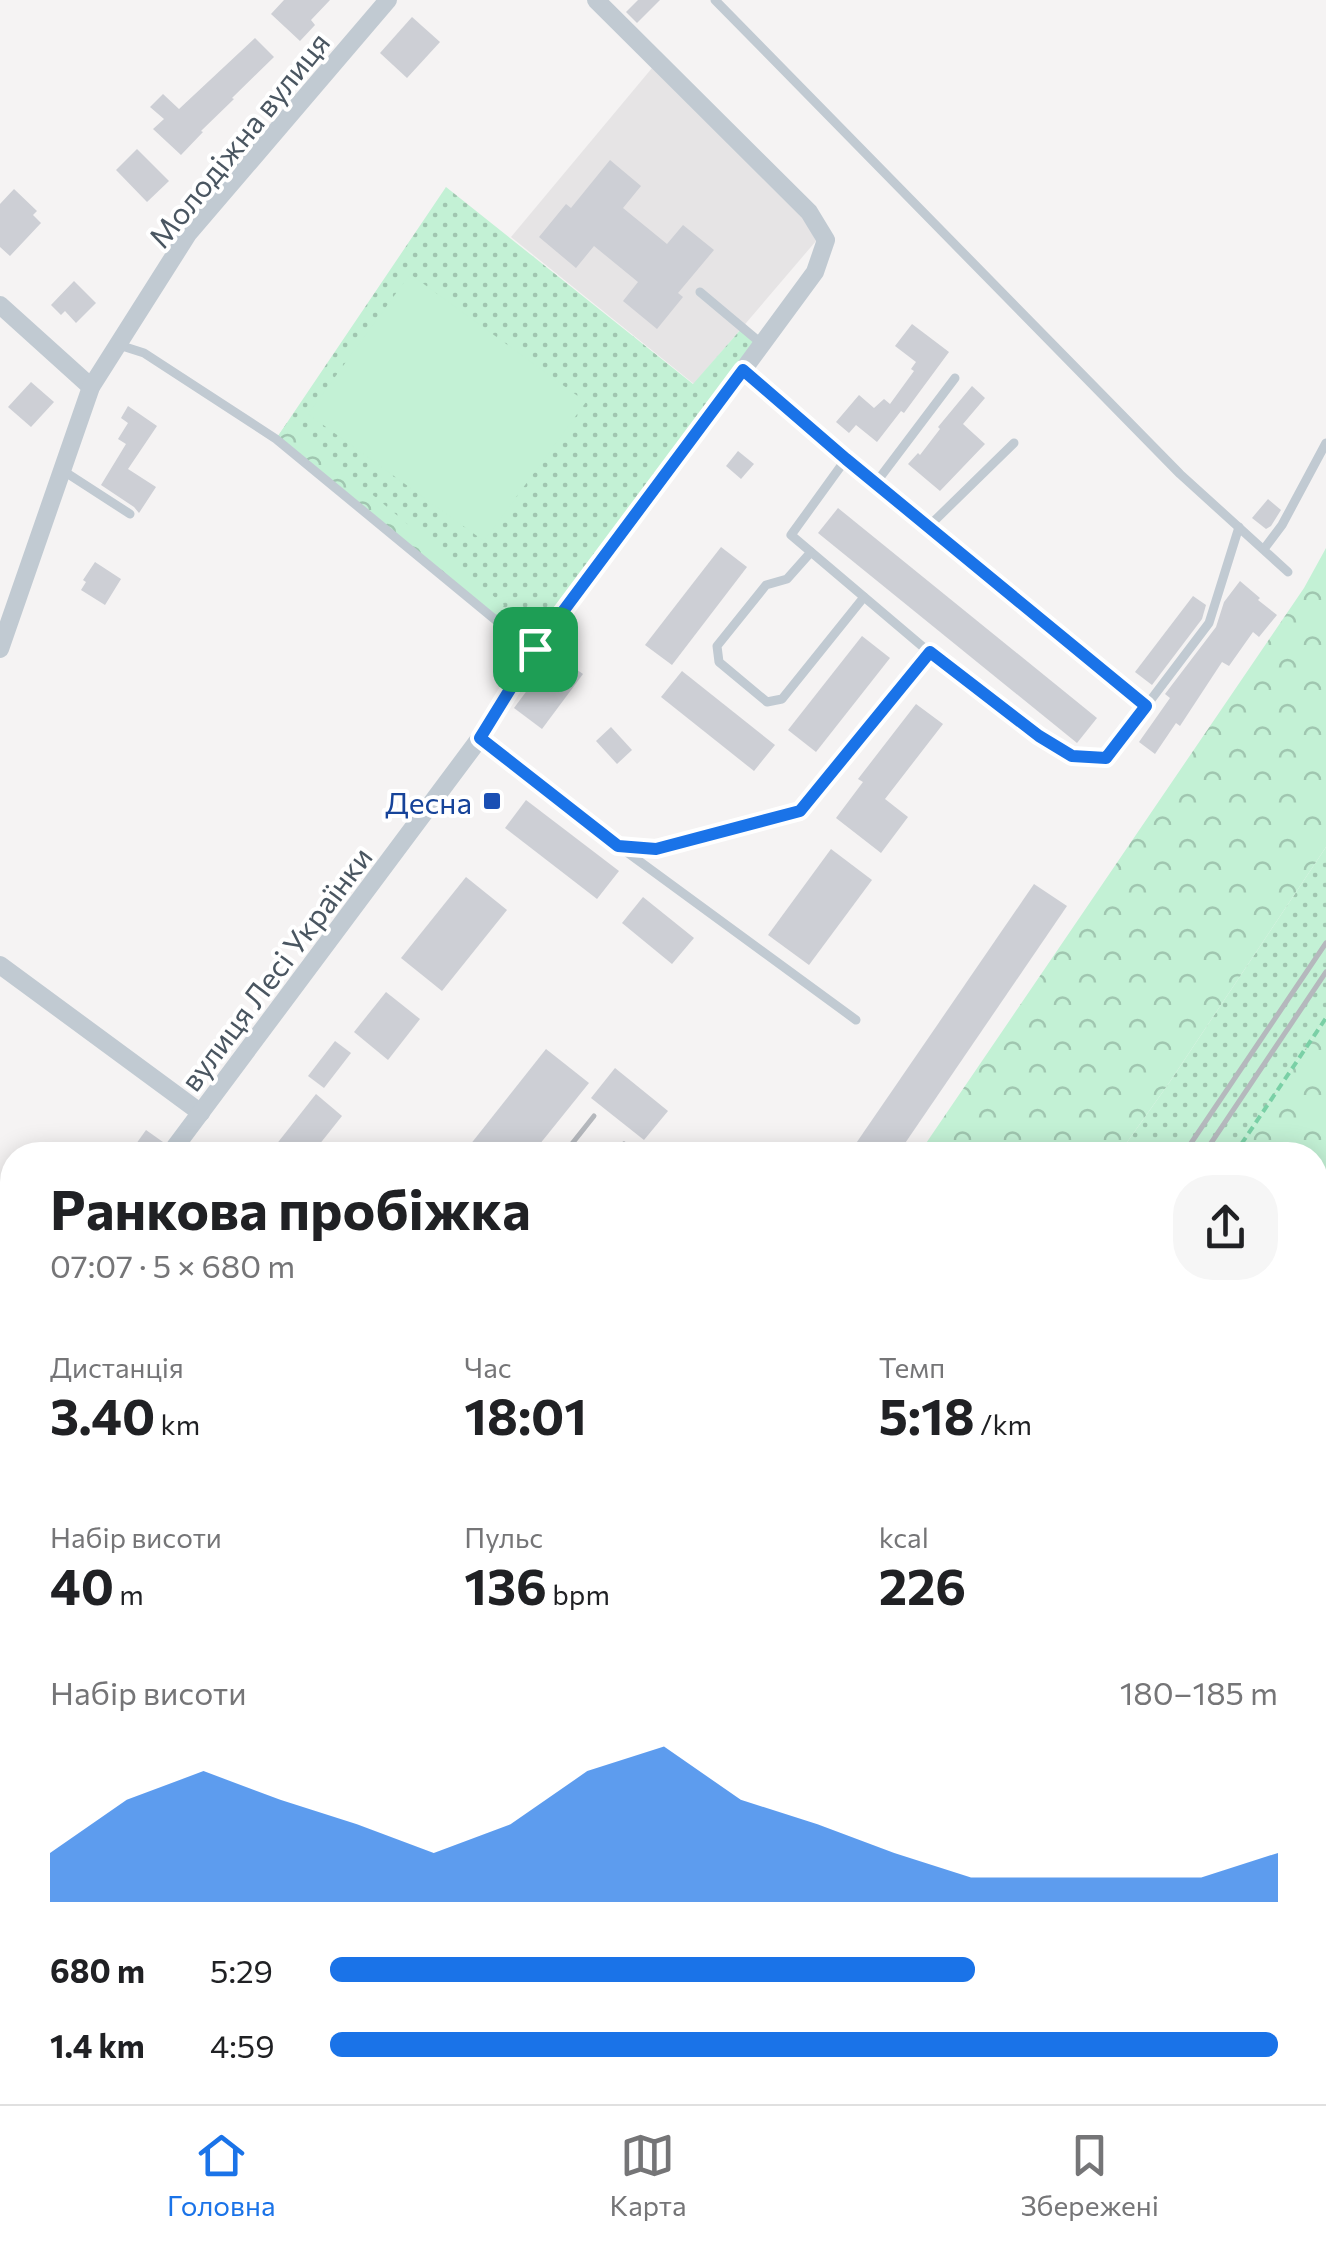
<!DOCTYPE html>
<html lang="uk">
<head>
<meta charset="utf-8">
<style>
  body { margin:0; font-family:Commissioner,sans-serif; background:#f6f6f6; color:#202124; height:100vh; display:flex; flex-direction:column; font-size:38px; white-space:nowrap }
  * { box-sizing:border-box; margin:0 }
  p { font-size:32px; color:#757577 }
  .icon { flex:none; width:55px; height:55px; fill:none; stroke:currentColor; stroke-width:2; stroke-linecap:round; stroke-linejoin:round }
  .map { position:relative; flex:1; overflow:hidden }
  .sheet { position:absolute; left:0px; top:1142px; width:1328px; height:962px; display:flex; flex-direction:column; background:#fff; border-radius:40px 40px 0 0; box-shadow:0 5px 25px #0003 }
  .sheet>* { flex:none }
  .pin { position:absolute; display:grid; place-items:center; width:85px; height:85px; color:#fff; margin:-42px; border-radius:20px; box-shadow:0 5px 15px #0006 }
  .round { display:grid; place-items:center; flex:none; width:105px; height:105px; border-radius:40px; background:#f6f6f6 }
  .head { display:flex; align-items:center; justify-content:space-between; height:170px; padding:0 50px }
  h1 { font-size:55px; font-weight:700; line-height:75px }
  .metrics { display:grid; grid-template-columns:repeat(3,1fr); gap:15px; height:170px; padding:10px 50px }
  .metrics div { display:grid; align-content:center }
  .metrics b { font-size:50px; font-weight:700 }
  .metrics small { font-size:28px; font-weight:400 }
  .metrics p { font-size:28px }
  .chart { height:280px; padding:20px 50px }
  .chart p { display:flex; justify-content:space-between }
  .chart svg { width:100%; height:180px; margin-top:10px; fill:#1a73e8; opacity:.7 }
  ul { padding:0 50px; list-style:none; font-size:32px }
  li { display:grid; grid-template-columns:160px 120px 1fr; align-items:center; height:75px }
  li i { height:25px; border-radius:12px; background:#1a73e8 }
  .tab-bar { display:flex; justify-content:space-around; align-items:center; height:140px; border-top:2px solid #e0e0e0; background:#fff; font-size:28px; color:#757577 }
  .tab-bar a { display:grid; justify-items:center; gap:5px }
  .tab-bar .current { color:#1a73e8 }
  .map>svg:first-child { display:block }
  .education { fill:#e6e4e5 }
  .grass { fill:url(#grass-dots) }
  .forest { fill:url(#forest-crowns) }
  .garden { fill:#c3f1d5 }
  .building { fill:#cdcfd5 }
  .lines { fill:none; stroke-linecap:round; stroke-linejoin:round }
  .path { stroke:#7ad0a6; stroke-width:4; stroke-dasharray:8 5; stroke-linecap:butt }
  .lane { stroke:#c1cad2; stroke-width:9 }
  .street { stroke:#c1cad2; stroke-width:18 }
  .rail { stroke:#b5b8bd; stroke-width:5 }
  .route-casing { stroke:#fff; stroke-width:20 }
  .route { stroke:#1a73e8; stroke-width:12 }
  .transit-dot { fill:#1a4fb4; stroke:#fff; stroke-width:4 }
  .labels { text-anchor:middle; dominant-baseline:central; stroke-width:8; stroke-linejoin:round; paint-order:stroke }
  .street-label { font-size:30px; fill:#4a5661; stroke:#fff }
  .transit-label { font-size:30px; fill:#164399; stroke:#fff; text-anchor:end }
</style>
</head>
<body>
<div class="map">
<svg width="1326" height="2104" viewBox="0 0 1326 2104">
  <defs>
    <pattern id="grass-dots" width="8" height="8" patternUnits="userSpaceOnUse" patternTransform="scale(2.5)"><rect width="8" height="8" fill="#c3f1d5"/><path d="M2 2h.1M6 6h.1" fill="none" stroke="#a0c6b0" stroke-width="1.8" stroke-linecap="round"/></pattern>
    <pattern id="forest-crowns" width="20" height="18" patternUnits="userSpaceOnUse" patternTransform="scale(2.5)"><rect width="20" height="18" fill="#c3f1d5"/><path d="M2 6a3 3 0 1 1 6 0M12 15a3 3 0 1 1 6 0" fill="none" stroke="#a0c6b0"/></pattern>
  </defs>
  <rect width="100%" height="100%" fill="#f5f3f3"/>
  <polygon class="education" points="652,68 804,218 816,241 694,384 511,237"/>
  <g class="grass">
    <polygon points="446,187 693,384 742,328 762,344 535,649 276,439"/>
    <polygon points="1326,847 1326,1018 1234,1155 1118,1155 1169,1083"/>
    <polygon points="381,2093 565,2093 555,2104 371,2104"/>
  </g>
  <g class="forest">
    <polygon points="287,423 504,605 494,618 276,439"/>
    <polygon points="1326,548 1326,847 1169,1083 1118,1155 918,1155 1304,588"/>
    <polygon points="1326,1018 1326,1387 1315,1403 1315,1155 1234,1155"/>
    <polygon points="565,2092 802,2092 802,2093 793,2104 555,2104"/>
    <polygon points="189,2093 190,2092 381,2093 371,2104 180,2104"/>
    <polygon points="1122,2093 1231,2093 1237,2104 1128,2104"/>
  </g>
  <polygon class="garden" points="410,274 586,402 484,541 308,414"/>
  <g class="building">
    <polygon points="284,0 330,0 311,20 315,25 300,41 271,14"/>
    <polygon points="638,0 660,0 637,23 626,12"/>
    <polygon points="412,17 440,42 407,78 380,53"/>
    <polygon points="255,38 274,57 232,98 234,99 201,131 203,132 181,155 153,129 164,119 150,107 163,94 179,109"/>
    <polygon points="137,149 169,181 147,202 116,170"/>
    <polygon points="610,160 641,186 623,208 667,244 683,225 714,250 678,293 683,297 657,329 623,301 638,282 594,246 576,268 539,237 566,204 571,208"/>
    <polygon points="14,189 37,211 33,215 41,223 10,256 0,247 0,204"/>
    <polygon points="74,281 96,303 76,323 65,311 61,315 51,305"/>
    <polygon points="912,324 949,352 904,413 901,411 877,442 856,425 849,433 836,422 859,395 874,408 884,399 890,404 914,371 911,369 916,362 895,346"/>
    <polygon points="31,382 54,402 31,427 8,407"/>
    <polygon points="972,386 985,398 963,424 985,444 940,491 908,464 918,453 920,455 940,429 938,427"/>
    <polygon points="128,406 157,426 128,469 156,487 139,513 134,507 101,485 126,444 118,439 128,423 121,418"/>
    <polygon points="738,451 754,464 741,479 726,466"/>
    <polygon points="1268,499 1281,510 1271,526 1266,529 1252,518"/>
    <polygon points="838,508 1097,718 1077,743 818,533"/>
    <polygon points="721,547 747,567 672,665 645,645"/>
    <polygon points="95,562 121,579 105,605 81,590 86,582 83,580"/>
    <polygon points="1240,581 1260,598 1258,600 1277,615 1259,637 1253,632 1229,666 1222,662 1180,726 1176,723 1155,754 1139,742 1170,698 1165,694 1216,627 1224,602"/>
    <polygon points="1193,596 1206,605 1202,619 1152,685 1135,672"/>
    <polygon points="862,636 890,658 816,752 788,730"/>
    <polygon points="554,654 583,674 542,729 514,708"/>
    <polygon points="682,671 775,745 754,771 661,697"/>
    <polygon points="916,704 943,724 885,799 908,817 881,853 836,818 863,782 858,779"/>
    <polygon points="611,727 632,750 617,764 596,741"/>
    <polygon points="526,800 619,871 597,899 505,828"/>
    <polygon points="831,849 872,880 809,965 768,935"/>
    <polygon points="466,877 507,910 442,991 401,958"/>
    <polygon points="1034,884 1067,906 897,1155 848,1155"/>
    <polygon points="643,897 694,938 672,964 622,923"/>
    <polygon points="386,992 420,1019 388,1060 354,1032"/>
    <polygon points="335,1041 351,1053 324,1088 308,1076"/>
    <polygon points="546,1049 589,1083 531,1155 462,1155"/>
    <polygon points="615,1068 668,1111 644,1140 591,1098"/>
    <polygon points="316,1094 342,1116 311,1155 268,1155"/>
    <polygon points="146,1130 163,1142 154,1155 136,1144"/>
  </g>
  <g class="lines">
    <g class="path">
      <polyline points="1234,1155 1326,1018"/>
      <polyline points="1315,1218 1326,1201"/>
      <polyline points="1122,2092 1128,2104"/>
      <polyline points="662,2104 672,2092"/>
    </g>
    <g class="lane">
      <polyline points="715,0 1180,474 1288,572"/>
      <polyline points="700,292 762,344"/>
      <polyline points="119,345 144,353 276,439 504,627 535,649"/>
      <polyline points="846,459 791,535 929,652 1039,736 1072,756 1106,759 1209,623 1239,527"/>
      <polyline points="62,470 130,514"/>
      <polyline points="875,484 955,378"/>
      <polyline points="928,527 1014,443"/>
      <polyline points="1264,549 1282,525 1326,443"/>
      <polyline points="811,552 787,579 766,585 717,646 719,662 767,702 782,699 864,597"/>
      <polyline points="480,738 535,649 743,370"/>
      <polyline points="624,850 856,1020"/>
      <polyline points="0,1877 10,1884 0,1918"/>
    </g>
    <g class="street">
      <polyline points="596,0 809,212 826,240 815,272 743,370 846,459 1146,706"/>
      <polyline points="0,305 91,387"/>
      <polyline points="0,649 91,387 188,234 388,0"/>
      <polyline points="0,965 201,1113"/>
      <polyline points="169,1155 480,738 618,846 656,849 800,811 929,652"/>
      <polyline points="0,1457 12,1419"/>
    </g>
    <g class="rail">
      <polyline points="563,1155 594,1116"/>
      <polyline points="615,1155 624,1144"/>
      <polyline points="1183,1155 1326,943"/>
      <polyline points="1203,1155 1326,972"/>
      <polyline points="0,2084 12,2046"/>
      <polyline points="11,2104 19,2092"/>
      <polyline points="466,2104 476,2092"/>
    </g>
  </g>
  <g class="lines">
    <g class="route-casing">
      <polygon id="route" points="743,370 846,459 1146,706 1106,758 1072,756 1039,736 930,652 800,811 656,849 618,846 480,738 535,649"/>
    </g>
    <use href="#route" class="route"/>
  </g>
  <rect class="transit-dot" x="482" y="791" width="20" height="20" rx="5"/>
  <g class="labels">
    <g class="street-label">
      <text transform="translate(238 139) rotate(-51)">Молодіжна вулиця</text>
      <text transform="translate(275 968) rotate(-53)">вулиця Лесі Українки</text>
    </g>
    <g class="transit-label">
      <text x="472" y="801">Десна</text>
    </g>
  </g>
</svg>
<div class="pin" style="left:535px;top:649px;background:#1e9e55"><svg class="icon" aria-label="arrive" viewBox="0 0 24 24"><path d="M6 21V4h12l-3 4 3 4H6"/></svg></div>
<section class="sheet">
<div class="head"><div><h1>Ранкова пробіжка</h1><p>07:07 · 5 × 680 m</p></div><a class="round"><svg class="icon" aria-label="share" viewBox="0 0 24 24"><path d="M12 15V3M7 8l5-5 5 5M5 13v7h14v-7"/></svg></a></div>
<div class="metrics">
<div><p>Дистанція</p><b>3.40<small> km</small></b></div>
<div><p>Час</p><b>18:01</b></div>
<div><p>Темп</p><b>5:18<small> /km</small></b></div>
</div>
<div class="metrics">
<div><p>Набір висоти</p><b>40<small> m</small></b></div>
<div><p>Пульс</p><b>136<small> bpm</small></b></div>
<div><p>kcal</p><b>226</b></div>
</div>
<div class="chart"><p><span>Набір висоти</span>180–185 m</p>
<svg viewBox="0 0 160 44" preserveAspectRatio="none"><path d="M0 44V32L10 19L20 12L30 19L40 25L50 32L60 25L70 12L80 6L90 19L100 25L110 32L120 38L130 38L140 38L150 38L160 32V44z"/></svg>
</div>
<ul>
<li><b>680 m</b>5:29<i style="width:68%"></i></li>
<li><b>1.4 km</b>4:59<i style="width:100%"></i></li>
</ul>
</section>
</div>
<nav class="tab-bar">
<a class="current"><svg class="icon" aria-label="home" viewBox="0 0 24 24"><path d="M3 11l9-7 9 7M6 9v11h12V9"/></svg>Головна</a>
<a><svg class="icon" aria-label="map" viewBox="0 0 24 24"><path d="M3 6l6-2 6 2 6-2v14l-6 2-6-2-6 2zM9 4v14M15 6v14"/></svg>Карта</a>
<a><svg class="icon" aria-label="saved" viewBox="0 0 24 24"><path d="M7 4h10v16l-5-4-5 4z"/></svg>Збережені</a>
</nav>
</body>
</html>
